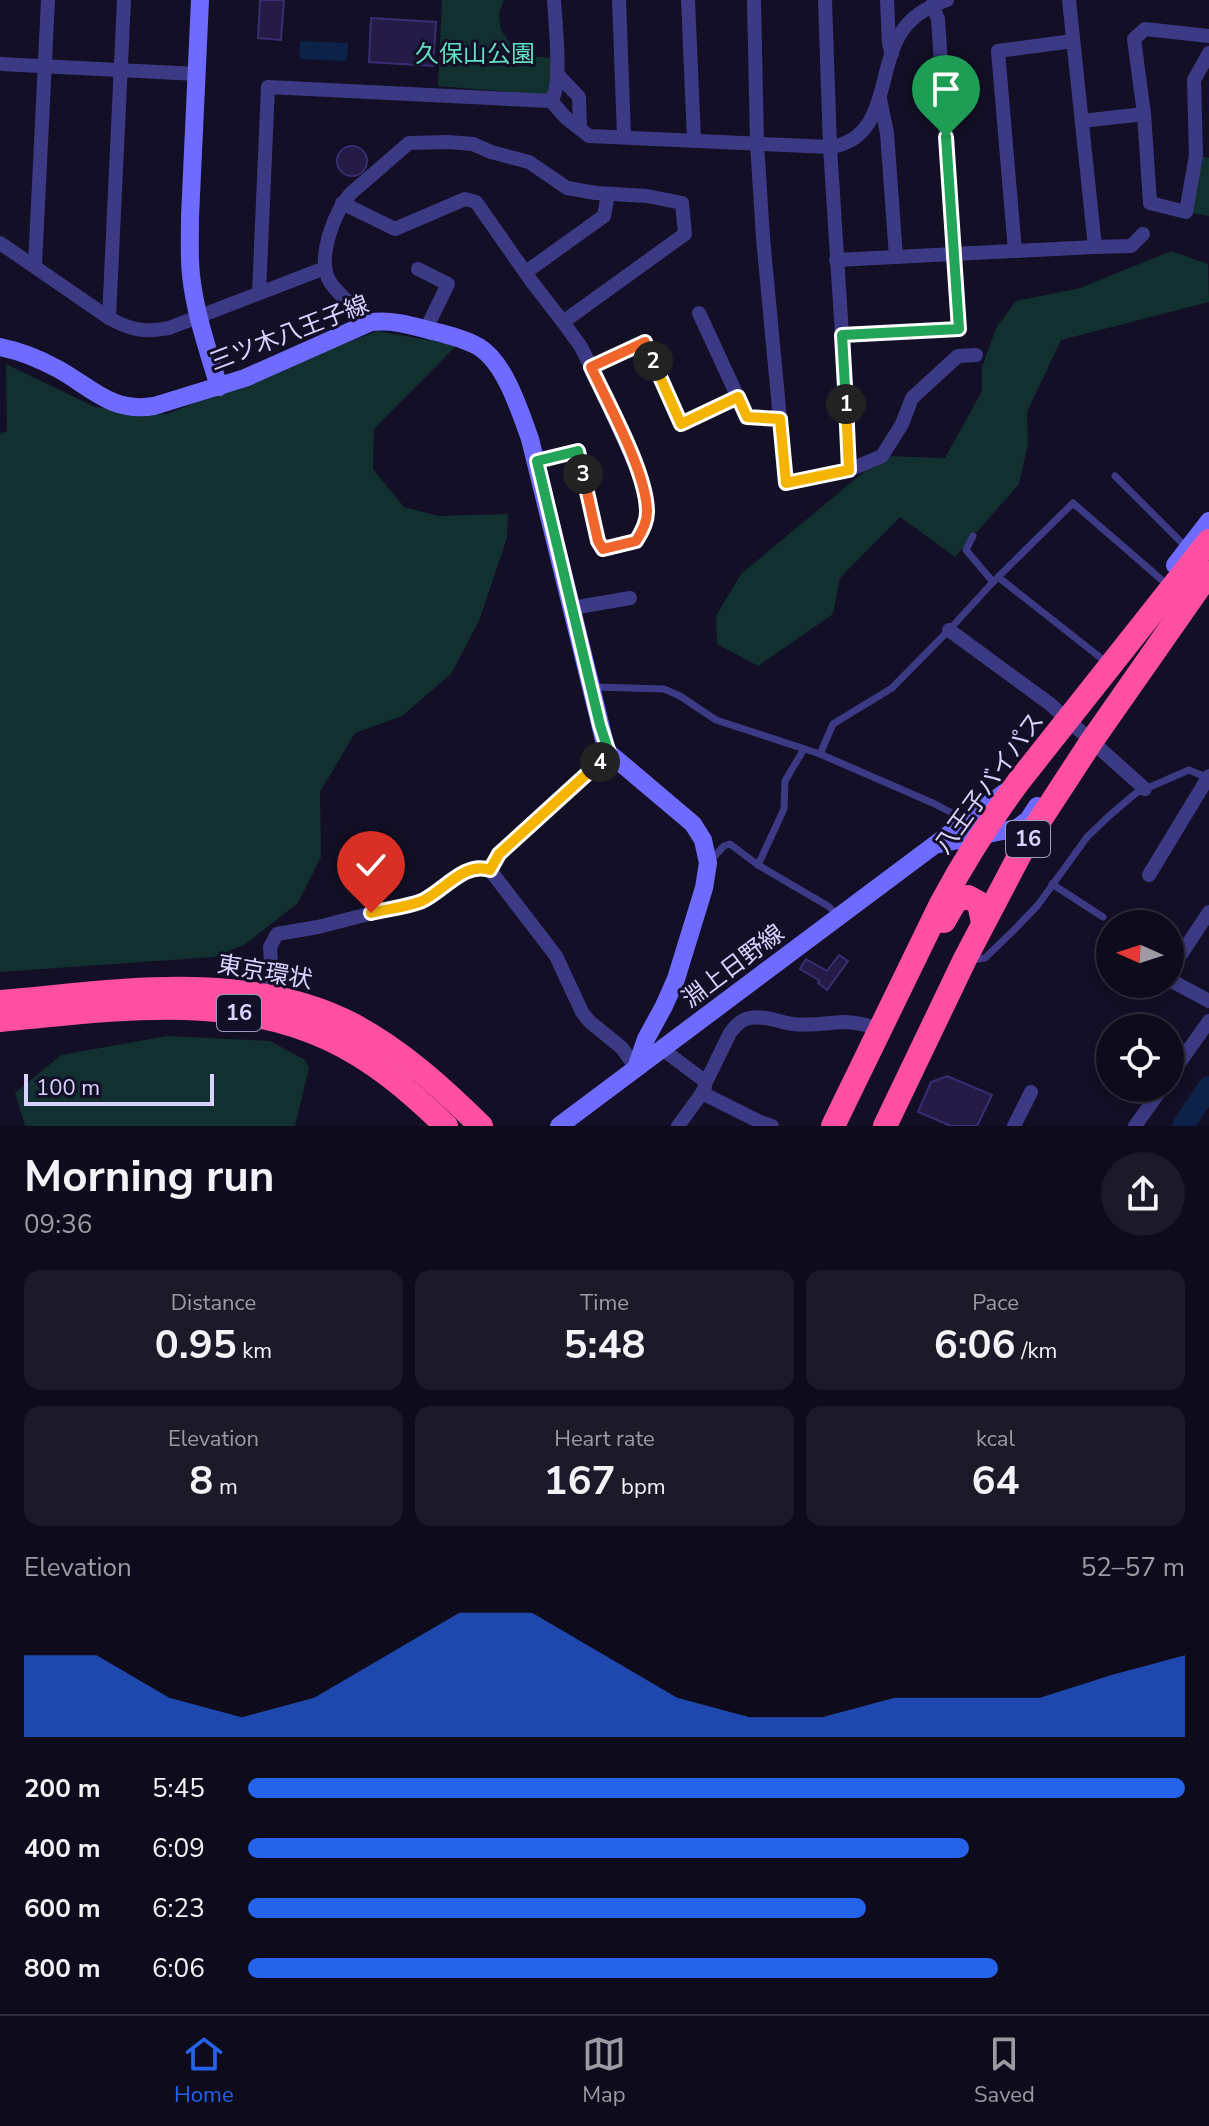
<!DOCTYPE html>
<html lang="en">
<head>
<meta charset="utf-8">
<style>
  body { margin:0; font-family:"Nunito Sans","Noto Sans JP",sans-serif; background:#1c1929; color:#f1f3f6; height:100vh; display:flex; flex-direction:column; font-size:30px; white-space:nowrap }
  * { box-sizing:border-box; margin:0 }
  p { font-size:26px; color:#9b9ba3 }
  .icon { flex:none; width:44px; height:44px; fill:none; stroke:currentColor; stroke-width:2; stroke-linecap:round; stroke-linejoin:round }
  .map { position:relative; height:1126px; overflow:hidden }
  .drawer { display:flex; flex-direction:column; background:#0e0b1c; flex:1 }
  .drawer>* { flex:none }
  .needle { width:52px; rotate:273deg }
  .tools { position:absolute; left:1096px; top:910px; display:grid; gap:16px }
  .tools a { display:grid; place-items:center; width:88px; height:88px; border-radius:50%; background:#0e0b1c; box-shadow:0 4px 12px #0003,0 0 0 2px #2e2b3b; font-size:40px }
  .scale { position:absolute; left:24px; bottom:20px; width:190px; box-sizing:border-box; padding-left:8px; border:4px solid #d9d4ff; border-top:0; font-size:22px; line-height:28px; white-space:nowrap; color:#d9d4ff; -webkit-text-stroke:6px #130f26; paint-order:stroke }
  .pin { position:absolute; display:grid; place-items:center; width:68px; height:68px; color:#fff; margin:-82px -34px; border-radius:50% 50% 50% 0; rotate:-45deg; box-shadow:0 0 8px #0007 }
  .pin .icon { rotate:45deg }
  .km { position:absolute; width:40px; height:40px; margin:-20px; border-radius:50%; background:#222; color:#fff; font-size:22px; line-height:40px; text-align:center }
  .round { display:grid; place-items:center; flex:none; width:84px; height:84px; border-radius:42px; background:#1c1929 }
  .head { display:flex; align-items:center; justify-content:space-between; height:136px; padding:0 24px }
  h1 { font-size:44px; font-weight:700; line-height:60px }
  .figures { display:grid; grid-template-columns:repeat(3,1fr); gap:12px; height:136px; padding:8px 24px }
  .figures div { display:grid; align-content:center; border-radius:16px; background:#1c1929; text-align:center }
  .figures b { font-size:40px; font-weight:700 }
  .figures small { font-size:22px; font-weight:400 }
  .figures p { font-size:22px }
  .chart { height:224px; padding:16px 24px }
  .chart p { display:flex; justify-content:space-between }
  .chart svg { width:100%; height:144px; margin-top:8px; fill:#2563eb; opacity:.7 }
  ul { padding:0 24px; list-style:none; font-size:26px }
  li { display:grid; grid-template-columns:128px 96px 1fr; align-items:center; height:60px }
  li i { height:20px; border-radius:10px; background:#2563eb }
  .dock { display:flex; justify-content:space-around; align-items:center; height:112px; border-top:2px solid #2e2b3b; background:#0e0b1c; font-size:22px; color:#9b9ba3 }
  .dock a { display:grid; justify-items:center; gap:4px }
  .dock .active { color:#2563eb }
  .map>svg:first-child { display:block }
  .green { fill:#12302f }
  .water { fill:#0c2248 }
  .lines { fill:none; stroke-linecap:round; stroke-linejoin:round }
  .river { stroke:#0c2248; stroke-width:22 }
  .building { fill:#241b47; stroke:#3b2d73; stroke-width:2 }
  .lane { stroke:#3d3a85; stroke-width:7 }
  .street { stroke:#3d3a85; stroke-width:14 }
  .secondary { stroke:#6f6bff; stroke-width:18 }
  .highway { stroke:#ff4fa3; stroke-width:24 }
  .split-1-casing { stroke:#fff; stroke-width:16 }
  .split-2-casing { stroke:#fff; stroke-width:16 }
  .split-3-casing { stroke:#fff; stroke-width:16 }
  .split-4-casing { stroke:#fff; stroke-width:16 }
  .split-5-casing { stroke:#fff; stroke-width:16 }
  .split-1 { stroke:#22a559; stroke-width:10 }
  .split-2 { stroke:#f5b400; stroke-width:10 }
  .split-3 { stroke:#f0652b; stroke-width:10 }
  .split-4 { stroke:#22a559; stroke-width:10 }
  .split-5 { stroke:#f5b400; stroke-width:10 }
  .labels { text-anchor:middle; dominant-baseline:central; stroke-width:6; stroke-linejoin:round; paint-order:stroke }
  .shield { fill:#130f26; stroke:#9e99be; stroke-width:2 }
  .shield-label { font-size:22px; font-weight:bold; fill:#d9d4ff }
  .park-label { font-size:24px; fill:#5fe0c0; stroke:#130f26 }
  .street-label { font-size:24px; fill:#d9d4ff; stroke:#130f26 }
</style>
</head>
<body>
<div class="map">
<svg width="1209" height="1126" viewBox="0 0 1209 1126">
  <rect width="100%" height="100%" fill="#130f26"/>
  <g class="green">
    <polygon points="442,0 504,0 499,13 501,30 512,46 529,56 553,58 551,92 546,95 438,86"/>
    <polygon points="1196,155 1209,158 1209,216 1186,212"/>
    <polygon points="1171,251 1208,264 1209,302 1061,340 1027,412 1028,444 1019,484 955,557 900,517 840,578 833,614 758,666 717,644 716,616 741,574 883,456 945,458 982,391 982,367 996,328 1016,301 1080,288"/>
    <polygon points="377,331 457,345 374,429 373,469 404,507 439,516 508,514 507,538 479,621 451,674 402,716 355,733 320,792 321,857 298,903 244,945 214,957 0,972 0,433 7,431 6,364 95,407 167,414"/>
    <polygon points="167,1036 270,1041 305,1060 309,1068 295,1126 25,1126 15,1093 61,1055"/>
  </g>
  <polygon class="water" points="300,41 348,43 347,61 299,59"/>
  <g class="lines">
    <polyline class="river" points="1183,1126 1209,1087"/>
  </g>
  <g class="building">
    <polygon points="260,0 284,0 281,40 258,38"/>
    <polygon points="371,18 436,22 433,66 369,62"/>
    <circle cx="352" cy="161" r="15"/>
    <polygon points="839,955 848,961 827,990 818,983 820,981 800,969 806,959 827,971"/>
    <polygon points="947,1076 992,1095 977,1126 951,1126 918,1112 931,1082"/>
  </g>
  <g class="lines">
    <g class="lane">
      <polyline points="1115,476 1186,547"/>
      <polyline points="998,577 1106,662"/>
      <polyline points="993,582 1073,503 1163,581"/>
      <polyline points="594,687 664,689 680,696 716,720 820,754 935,804 965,820"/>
      <polyline points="820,754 833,724 892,688 949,630 993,582 966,550 973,536"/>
      <polyline points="711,860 724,846 730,844 758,865 828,906 838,915"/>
      <polyline points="758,865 784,809 785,781 804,749"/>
      <polyline points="1052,884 1103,917"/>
      <polyline points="971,960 985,958 1014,930 1038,905 1087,837 1109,816 1136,793 1189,770 1208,778"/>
    </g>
    <g class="street">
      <path d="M554,0C555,21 563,87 551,101L566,118L589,136L830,147C891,139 875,65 905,27C916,13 931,6 947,0"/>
      <polyline points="619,0 624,136"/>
      <polyline points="688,0 694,140"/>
      <polyline points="754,0 757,143 763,238 786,483 849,470 882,456 902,424 912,398 958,356 976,355"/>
      <polyline points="825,0 830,147 842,335"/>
      <polyline points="887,0 889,44 892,54"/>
      <polyline points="1209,36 1145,29 1134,39 1144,114 1150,203 1186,212 1196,155 1194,80 1209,53"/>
      <polyline points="0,64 197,74"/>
      <polyline points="558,75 579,97 580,128"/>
      <polyline points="880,99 887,133 896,257"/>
      <polyline points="1082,121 1144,114"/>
      <polyline points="342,203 395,229 465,199 476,202 532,282 563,322 581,347 591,367 642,480 647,511 646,523 636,541 603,549 598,541 578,451 537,461"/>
      <path d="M0,243L109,318C130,330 146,333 169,328L325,268"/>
      <polyline points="1095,247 1131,246 1143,234"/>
      <polyline points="1015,251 998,51 1073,41"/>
      <polyline points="836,260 1095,247 1069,0"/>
      <polyline points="35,265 48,0"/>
      <polyline points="418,269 448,284 426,329"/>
      <polyline points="526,272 604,216 608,194"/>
      <polyline points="259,293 268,87 551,101"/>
      <polyline points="699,313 747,417 780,419"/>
      <polyline points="109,318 124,0"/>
      <path d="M371,322C358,310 340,297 330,282C316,259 334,213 350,194L409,143L448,142L473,144L491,152L529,162L567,188L596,193L647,196L682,203L685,234L563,322"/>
      <polyline points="591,367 645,342 681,424 738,397"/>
      <polyline points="849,470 842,335 959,329 938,19 932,5"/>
      <polyline points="572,608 630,598"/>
      <polyline points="949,630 1050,704 1145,789"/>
      <polyline points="609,753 499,854 490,870 556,956 582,1012 589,1021 622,1048 636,1068"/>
      <polyline points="1149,875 1209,776"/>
      <polyline points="1170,971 1209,912"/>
      <polyline points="1170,980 1209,1001"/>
      <polyline points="273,998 270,947 277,934 318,927 423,900 470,870 477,867 490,870"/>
      <path d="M662,1049L706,1082L730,1033C735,1026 741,1019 750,1018C764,1015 779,1022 793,1024C810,1026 826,1023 843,1022C856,1022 868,1025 880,1029"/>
      <polyline points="1170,1076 1209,1021"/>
      <polyline points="702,1093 758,1121 772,1126"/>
      <polyline points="678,1126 702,1093 705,1087"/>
      <polyline points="1014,1126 1031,1092"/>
      <polyline points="1135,1126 1162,1088"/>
    </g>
    <g class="secondary">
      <path d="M200,0L190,217C190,237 189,256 191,275C195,313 208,350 219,387"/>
      <path d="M0,347C20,351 40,359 58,369C91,387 111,413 154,406L245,378L371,322C395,320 410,325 432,331C448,335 465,339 479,347C505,363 520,411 530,439L606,748L609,753L693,824L703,840L708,863L704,888L676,979L664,1006L646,1039L636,1068"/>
      <polyline points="1175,565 1209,521"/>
      <polyline points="939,844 1017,828 1028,820 1037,806"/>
      <polyline points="559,1126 1008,790"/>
    </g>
    <g class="highway">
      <polyline points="944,921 956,900 968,897 979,903 983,923"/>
      <path d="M0,1002C116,992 245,969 353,1025C402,1051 442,1088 481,1126"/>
      <path d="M0,1020C108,1010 228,991 329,1039C374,1060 411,1092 446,1126"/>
      <path d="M833,1126L941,904C964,861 990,820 1019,781L1209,541"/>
      <polyline points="885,1126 965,959 1029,837 1091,742 1209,573"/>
    </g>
  </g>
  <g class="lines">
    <g class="split-1-casing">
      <polyline id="split-1" points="846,404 842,335 959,329 946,137"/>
    </g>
    <g class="split-2-casing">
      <polyline id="split-2" points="653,361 681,424 738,397 747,417 780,419 786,483 849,470 846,404"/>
    </g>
    <g class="split-3-casing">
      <path id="split-3" d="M583,474L598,541L603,549L636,541C642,532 647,523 647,512C647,473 608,404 591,367L645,342L653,361"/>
    </g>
    <g class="split-4-casing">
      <polyline id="split-4" points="583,474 578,451 537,461 600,725 609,753 600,762"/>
    </g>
    <g class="split-5-casing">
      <path id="split-5" d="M371,913C388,909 407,907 422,901C444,891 464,861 490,870L499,854L600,762"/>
    </g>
    <use href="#split-1" class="split-1"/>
    <use href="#split-2" class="split-2"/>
    <use href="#split-3" class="split-3"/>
    <use href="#split-4" class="split-4"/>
    <use href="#split-5" class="split-5"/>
  </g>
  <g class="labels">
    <g class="shield">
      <rect x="1006" y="821" width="44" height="36" rx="6"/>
      <rect x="217" y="995" width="44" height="36" rx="6"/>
    </g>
    <g class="shield-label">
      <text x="1028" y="839">16</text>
      <text x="239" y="1013">16</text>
    </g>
    <g class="park-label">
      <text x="475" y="54">久保山公園</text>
    </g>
    <g class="street-label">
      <text transform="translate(289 333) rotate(-21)">三ツ木八王子線</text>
      <text transform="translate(989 783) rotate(-54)">八王子バイパス</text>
      <text transform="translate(733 966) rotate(-37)">淵上日野線</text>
      <text transform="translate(265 972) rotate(10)">東京環状</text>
    </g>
  </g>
</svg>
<div class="tools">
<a><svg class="needle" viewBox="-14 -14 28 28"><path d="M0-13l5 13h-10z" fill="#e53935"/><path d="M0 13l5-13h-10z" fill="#9b9ba3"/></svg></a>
<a><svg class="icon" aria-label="locate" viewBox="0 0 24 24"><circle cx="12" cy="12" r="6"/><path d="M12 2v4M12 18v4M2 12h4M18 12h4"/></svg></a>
</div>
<div class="scale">100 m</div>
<div class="pin" style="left:946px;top:137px;background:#1e9e55"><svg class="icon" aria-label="arrive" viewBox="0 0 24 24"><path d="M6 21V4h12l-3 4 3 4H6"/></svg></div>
<div class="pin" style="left:371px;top:913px;background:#d93025"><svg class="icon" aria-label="check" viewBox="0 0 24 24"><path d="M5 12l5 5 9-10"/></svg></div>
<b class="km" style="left:846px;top:404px">1</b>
<b class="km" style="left:653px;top:361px">2</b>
<b class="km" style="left:583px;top:474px">3</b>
<b class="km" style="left:600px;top:762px">4</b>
</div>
<section class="drawer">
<div class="head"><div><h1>Morning run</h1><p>09:36</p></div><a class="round"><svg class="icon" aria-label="share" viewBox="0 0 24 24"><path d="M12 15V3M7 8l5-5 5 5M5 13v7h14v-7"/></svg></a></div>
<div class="figures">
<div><p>Distance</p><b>0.95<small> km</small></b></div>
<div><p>Time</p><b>5:48</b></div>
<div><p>Pace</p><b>6:06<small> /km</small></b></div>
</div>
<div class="figures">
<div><p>Elevation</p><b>8<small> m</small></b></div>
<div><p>Heart rate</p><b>167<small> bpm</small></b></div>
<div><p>kcal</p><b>64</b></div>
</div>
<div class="chart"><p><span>Elevation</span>52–57 m</p>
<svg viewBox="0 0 160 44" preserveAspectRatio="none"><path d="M0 44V19L10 19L20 32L30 38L40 32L50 19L60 6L70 6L80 19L90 32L100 38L110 38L120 32L130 32L140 32L150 25L160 19V44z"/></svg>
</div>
<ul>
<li><b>200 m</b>5:45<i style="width:100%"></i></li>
<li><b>400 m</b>6:09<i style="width:77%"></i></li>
<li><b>600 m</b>6:23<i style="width:66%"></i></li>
<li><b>800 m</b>6:06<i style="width:80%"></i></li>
</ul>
</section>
<nav class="dock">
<a class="active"><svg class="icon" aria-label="home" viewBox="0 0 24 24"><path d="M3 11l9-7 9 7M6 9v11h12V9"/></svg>Home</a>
<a><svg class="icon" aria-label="map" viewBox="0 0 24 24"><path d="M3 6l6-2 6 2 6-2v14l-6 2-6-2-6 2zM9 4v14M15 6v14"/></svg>Map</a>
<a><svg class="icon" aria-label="saved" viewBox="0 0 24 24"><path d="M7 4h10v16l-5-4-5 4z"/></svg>Saved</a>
</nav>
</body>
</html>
